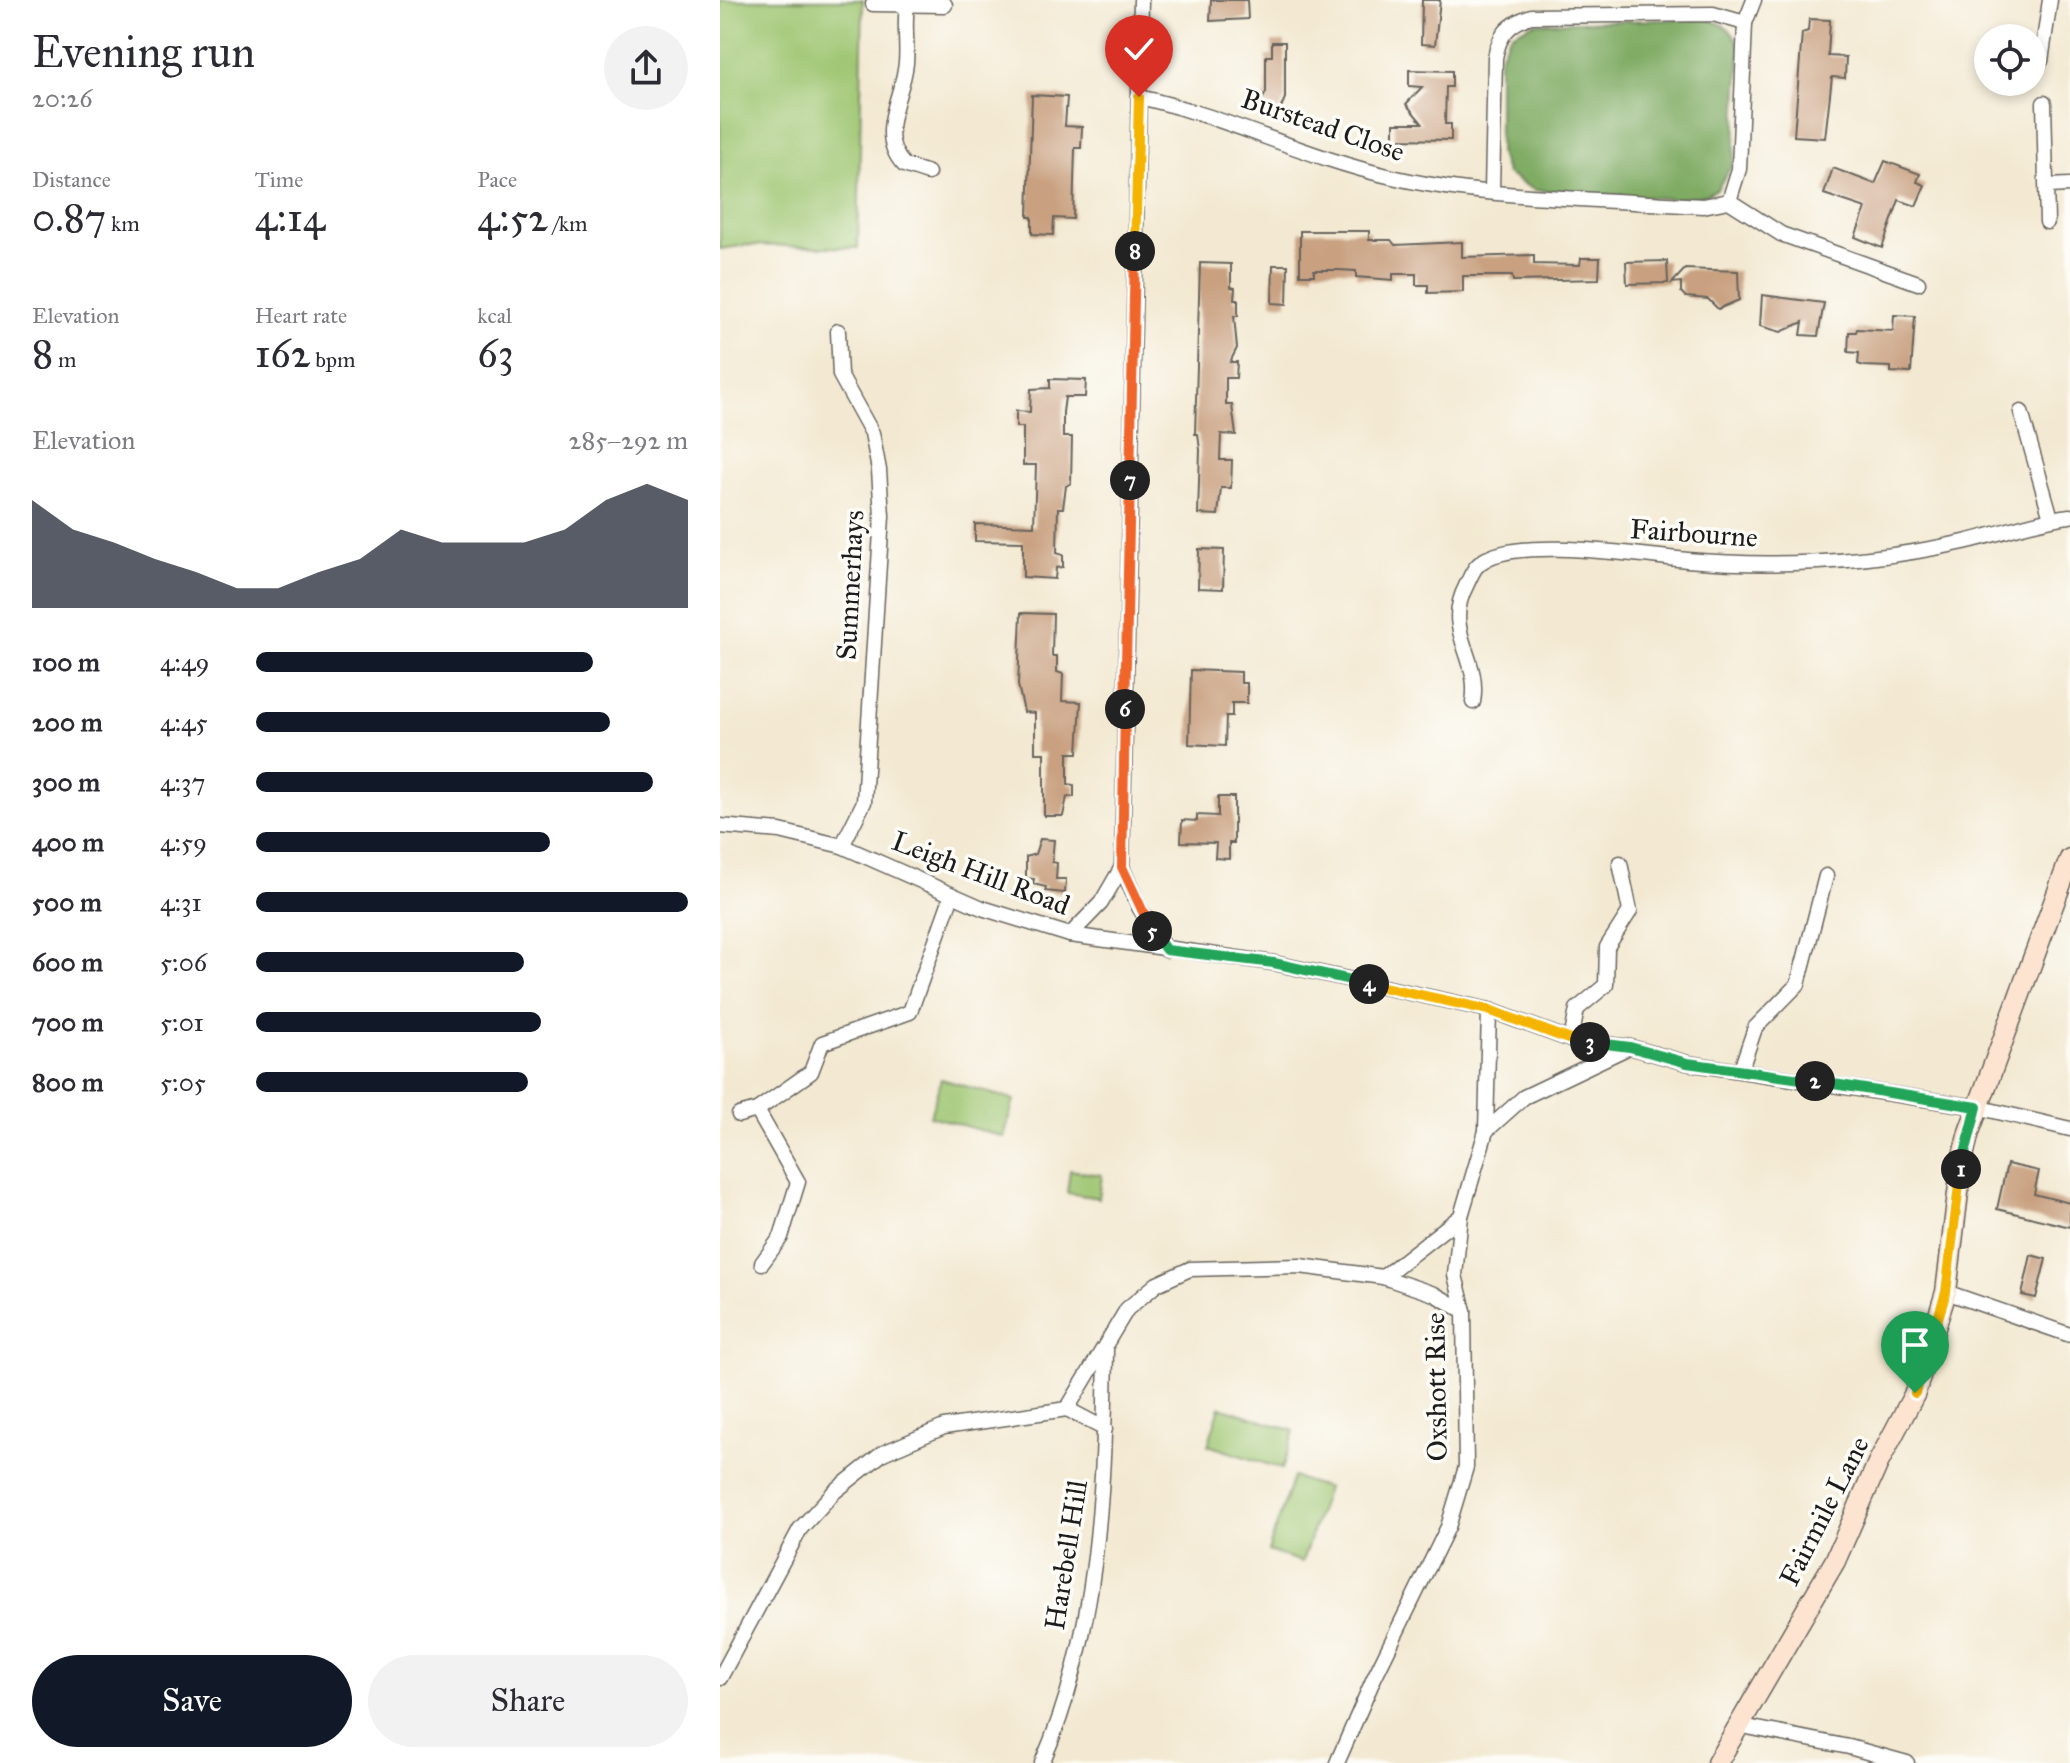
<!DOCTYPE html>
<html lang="en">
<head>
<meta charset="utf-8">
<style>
  body { margin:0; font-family:"IM FELL Great Primer",serif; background:#f2f2f3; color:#2b2b33; height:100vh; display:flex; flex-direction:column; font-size:30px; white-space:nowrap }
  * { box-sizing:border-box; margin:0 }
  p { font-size:26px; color:#7c7c81 }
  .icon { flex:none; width:44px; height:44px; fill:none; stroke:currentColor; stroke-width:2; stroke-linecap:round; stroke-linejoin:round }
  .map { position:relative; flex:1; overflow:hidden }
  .side { display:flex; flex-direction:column; background:#fff; width:720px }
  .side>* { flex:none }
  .fabs { position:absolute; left:1254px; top:24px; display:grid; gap:16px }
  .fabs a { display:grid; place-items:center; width:72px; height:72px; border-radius:50%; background:#fff; box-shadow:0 4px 12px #0003; font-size:40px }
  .pin { position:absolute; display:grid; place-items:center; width:68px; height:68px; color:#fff; margin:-82px -34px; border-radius:50% 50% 50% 0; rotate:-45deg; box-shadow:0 0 8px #0007 }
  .pin .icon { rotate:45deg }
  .km { position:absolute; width:40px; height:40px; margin:-20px; border-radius:50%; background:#222; color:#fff; font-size:22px; line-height:40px; text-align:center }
  .round { display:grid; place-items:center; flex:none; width:84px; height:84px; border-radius:42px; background:#f2f2f3 }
  .head { display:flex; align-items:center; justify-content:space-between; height:136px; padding:0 32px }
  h1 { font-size:44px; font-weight:600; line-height:60px }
  .stats { display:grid; grid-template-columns:repeat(3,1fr); gap:12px; height:136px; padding:8px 32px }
  .stats div { display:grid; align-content:center }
  .stats b { font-size:40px; font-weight:600 }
  .stats small { font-size:22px; font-weight:400 }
  .stats p { font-size:22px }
  .chart { height:224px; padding:16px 32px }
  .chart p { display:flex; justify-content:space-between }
  .chart svg { width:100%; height:144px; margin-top:8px; fill:#111827; opacity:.7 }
  .cta { display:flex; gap:16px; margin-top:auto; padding:16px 32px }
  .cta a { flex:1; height:92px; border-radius:48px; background:#111827; color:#fff; font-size:32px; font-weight:600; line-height:92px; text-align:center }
  .cta a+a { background:#f2f2f3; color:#2b2b33 }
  ul { padding:0 32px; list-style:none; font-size:26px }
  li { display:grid; grid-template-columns:128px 96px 1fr; align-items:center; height:60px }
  li i { height:20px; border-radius:10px; background:#111827 }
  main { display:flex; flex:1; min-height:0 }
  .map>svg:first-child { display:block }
  .green { fill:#9fc672; stroke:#5e7147; stroke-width:2 }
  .forest { fill:#7fab64; stroke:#4e6440; stroke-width:2 }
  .building { fill:#c9a181 }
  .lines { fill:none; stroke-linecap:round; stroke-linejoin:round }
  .street-casing { stroke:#67645c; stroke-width:17 }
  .secondary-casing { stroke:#67645c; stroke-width:23 }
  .street { stroke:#fff; stroke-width:14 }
  .secondary { stroke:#fde4d1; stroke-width:20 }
  .split-1-casing { stroke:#fff; stroke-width:16 }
  .split-2-casing { stroke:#fff; stroke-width:16 }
  .split-3-casing { stroke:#fff; stroke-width:16 }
  .split-4-casing { stroke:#fff; stroke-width:16 }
  .split-5-casing { stroke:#fff; stroke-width:16 }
  .split-6-casing { stroke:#fff; stroke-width:16 }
  .split-7-casing { stroke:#fff; stroke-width:16 }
  .split-8-casing { stroke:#fff; stroke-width:16 }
  .split-9-casing { stroke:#fff; stroke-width:16 }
  .split-1 { stroke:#f5b400; stroke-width:10 }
  .split-2 { stroke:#22a559; stroke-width:10 }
  .split-3 { stroke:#22a559; stroke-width:10 }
  .split-4 { stroke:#f5b400; stroke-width:10 }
  .split-5 { stroke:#22a559; stroke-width:10 }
  .split-6 { stroke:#f0652b; stroke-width:10 }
  .split-7 { stroke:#f0652b; stroke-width:10 }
  .split-8 { stroke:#f0652b; stroke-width:10 }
  .split-9 { stroke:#f5b400; stroke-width:10 }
  .labels { text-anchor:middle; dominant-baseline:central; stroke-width:7; stroke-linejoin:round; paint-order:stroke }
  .street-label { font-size:28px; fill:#1c1c1c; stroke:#fdfcf7 }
</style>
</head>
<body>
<main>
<section class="side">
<div class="head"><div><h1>Evening run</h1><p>20:26</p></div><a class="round"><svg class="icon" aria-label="share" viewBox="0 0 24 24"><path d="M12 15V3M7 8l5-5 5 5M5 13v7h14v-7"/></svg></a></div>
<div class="stats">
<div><p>Distance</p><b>0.87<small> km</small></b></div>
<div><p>Time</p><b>4:14</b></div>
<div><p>Pace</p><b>4:52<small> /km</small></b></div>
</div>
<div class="stats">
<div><p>Elevation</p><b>8<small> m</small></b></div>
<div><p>Heart rate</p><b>162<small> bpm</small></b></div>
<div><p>kcal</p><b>63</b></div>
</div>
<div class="chart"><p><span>Elevation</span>285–292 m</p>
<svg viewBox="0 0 160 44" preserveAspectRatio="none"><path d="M0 44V11L10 20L20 24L30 29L40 33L50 38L60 38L70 33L80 29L90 20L100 24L110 24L120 24L130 20L140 11L150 6L160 11V44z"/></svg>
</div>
<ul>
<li><b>100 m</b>4:49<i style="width:78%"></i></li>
<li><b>200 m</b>4:45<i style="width:82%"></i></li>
<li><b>300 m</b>4:37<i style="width:92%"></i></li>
<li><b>400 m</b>4:59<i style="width:68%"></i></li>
<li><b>500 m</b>4:31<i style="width:100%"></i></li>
<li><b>600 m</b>5:06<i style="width:62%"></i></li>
<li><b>700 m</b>5:01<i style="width:66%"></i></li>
<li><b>800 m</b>5:05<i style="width:63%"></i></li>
</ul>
<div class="cta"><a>Save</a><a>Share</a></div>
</section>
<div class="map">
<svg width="1350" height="1763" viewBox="0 0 1350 1763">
  <rect width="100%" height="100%" fill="#fdfcf7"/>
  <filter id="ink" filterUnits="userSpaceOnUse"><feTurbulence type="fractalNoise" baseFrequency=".0125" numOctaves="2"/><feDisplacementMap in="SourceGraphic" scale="16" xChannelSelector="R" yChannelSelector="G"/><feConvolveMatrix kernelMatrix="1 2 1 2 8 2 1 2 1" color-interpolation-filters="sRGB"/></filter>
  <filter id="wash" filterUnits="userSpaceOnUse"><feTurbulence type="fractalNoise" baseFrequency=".006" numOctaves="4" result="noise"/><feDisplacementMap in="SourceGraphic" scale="32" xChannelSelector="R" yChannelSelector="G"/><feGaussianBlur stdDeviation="1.8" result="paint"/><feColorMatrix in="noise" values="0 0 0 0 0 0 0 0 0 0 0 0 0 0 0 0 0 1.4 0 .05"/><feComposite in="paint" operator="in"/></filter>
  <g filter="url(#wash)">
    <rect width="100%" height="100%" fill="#f3e9d2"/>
    <g class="green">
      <polygon points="0,0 143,0 138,248 27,245 0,249"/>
      <polygon points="221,1079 294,1100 284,1137 210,1116"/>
      <polygon points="350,1170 382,1175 379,1198 347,1193"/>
      <polygon points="500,1407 574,1431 562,1469 488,1445"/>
      <polygon points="573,1477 607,1488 582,1562 548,1551"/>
    </g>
    <path class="forest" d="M982,19C1003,22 1016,30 1020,51L1014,162L997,189L986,195L956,199L814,190L787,174L779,152V58L790,35L814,23Z"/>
    <g id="blocks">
      <g class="building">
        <polygon points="491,0 527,0 528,19 490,21"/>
        <polygon points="702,0 720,0 715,45 701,44"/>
        <polygon points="1089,19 1110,20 1108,56 1126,57 1125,78 1112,77 1105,138 1074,136 1082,33 1088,31"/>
        <polygon points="552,42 565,42 565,98 560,110 541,102 546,92 546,56 552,56"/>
        <polygon points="689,70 732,71 732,87 726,87 725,124 731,124 731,140 674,139 674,123 702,123 686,104 702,87 689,86"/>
        <polygon points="312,95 347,97 345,126 362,127 361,148 355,148 353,219 334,218 333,235 312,234 312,217 308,217"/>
        <polygon points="1165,161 1200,174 1197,182 1205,185 1196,206 1179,200 1162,248 1135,237 1146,208 1104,194 1113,168 1155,184"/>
        <polygon points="580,231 649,231 649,240 671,240 675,245 742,242 742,257 814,255 814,264 860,265 861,258 880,258 879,279 793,281 792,276 743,276 743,292 708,293 708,285 696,285 696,274 673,274 673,280 636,277 636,271 618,270 594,270 594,275 580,275"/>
        <polygon points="947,261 948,283 907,284 906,262"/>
        <polygon points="480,263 511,264 511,287 515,288 514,300 518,300 518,316 514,316 517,348 510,362 517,362 516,378 506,378 506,405 512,405 516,435 501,434 500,460 512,460 511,488 501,488 498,515 478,514 480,450 478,434 475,434"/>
        <polygon points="553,265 568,265 567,304 552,303"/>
        <polygon points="965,269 1018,271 1019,300 998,309 988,299 966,297 961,292 961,282 952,283"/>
        <polygon points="1042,295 1104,303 1098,336 1081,335 1083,322 1061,332 1040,326"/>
        <polygon points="1174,315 1195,316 1191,373 1171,372 1171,367 1144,366 1138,364 1139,353 1128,352 1129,332 1136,332 1137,329 1173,331"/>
        <polygon points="330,379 366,380 365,397 345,397 343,412 343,437 352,437 351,483 346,486 343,508 338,508 337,553 343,555 343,567 336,568 335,579 303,577 303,542 255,541 255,524 314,526 316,465 303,465 303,427 296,427 296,411 310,412 311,389 330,388"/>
        <polygon points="479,549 504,550 503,589 478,588"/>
        <polygon points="301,613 333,614 332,656 337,656 337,672 343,674 342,701 361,702 358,753 348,753 348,784 354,785 354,797 347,797 343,816 324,816 324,753 315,753 315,713 304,712 298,685"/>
        <polygon points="471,670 521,672 521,683 527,683 527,703 512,703 512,716 506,716 505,746 469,744"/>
        <polygon points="498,797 514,797 514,843 509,843 509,859 495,858 496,843 461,842 462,820 477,821 477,815 498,816"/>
        <polygon points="320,839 334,840 332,862 337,863 336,879 346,879 345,893 325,891 326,887 313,884 314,879 306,878 306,857 315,854"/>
        <polygon points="1287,1164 1319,1171 1314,1194 1350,1203 1350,1227 1277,1209"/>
        <polygon points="1311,1255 1326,1259 1316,1298 1302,1295"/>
      </g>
    </g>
  </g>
  <g filter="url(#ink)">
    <use href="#blocks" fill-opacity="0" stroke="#67645c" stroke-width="2"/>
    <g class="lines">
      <g class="street-casing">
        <g id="street">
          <path d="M188,0C183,21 188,42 186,63C183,97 155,134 184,165L208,173"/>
          <polyline points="421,0 402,867 419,907 446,950"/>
          <polyline points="153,4 225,5"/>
          <polyline points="1321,61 1330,0"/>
          <path d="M419,97C505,116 582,156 668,176C753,197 859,198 946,204L983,206L1009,201L1061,234L1198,283"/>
          <polyline points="1324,103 1327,222"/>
          <polyline points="1327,186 1350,185"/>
          <path d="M772,190L775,58C779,35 788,24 811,16L993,14L1025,23L1034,0"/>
          <polyline points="1009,201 1019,169 1025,23"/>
          <polyline points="118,331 120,375 152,433 159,470 162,516 144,802 122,846"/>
          <polyline points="1301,412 1331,518"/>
          <path d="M753,702C761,656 722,632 746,586C749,580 753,569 758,565C788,534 924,556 967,560C1061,568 1151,563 1244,542C1280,534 1314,520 1350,516"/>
          <polyline points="0,826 60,831 122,846 262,908 350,935 554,963 769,1010 851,1040 910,1047 967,1063 1257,1107 1350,1129"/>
          <polyline points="350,935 381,903 402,867"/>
          <polyline points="851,1040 857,1009 886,985 887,947 910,911 900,863"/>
          <polyline points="1021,1069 1035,1028 1078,984 1106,876"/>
          <polyline points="37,1110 78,1182 61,1237 42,1263"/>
          <polyline points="19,1115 37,1110 91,1072 102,1043 190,1012 232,895"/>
          <polyline points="766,1131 769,1010"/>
          <polyline points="663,1277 741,1216"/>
          <polyline points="1226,1292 1350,1335"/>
          <polyline points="347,1409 385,1429"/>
          <polyline points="0,1678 80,1529 114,1492 163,1453 224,1427 347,1409 407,1309 437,1284 470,1269 580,1266 663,1277 714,1294 744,1311"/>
          <polyline points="1017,1725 1129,1747 1187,1763"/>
          <path d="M322,1763C379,1633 384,1488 386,1349"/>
          <polyline points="617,1763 654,1678 728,1527 746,1467 744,1311 735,1275 741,1216 766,1131 804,1097 909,1047"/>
        </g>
      </g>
      <g class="secondary-casing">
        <polyline id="secondary" points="997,1763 1115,1561 1158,1463 1195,1393 1226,1292 1242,1160 1249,1132 1350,859"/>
      </g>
      <use href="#street" class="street"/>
      <use href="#secondary" class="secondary"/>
    </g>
  </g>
  <g class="lines" filter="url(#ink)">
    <g class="split-1-casing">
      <polyline id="split-1" points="1195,1393 1226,1292 1241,1169"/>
    </g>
    <g class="split-2-casing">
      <polyline id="split-2" points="1095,1081 1257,1107 1241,1169"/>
    </g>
    <g class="split-3-casing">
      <polyline id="split-3" points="870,1042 910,1047 967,1063 1095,1081"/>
    </g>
    <g class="split-4-casing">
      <polyline id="split-4" points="649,984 769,1010 851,1040 870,1042"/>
    </g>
    <g class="split-5-casing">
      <polyline id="split-5" points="432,931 446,950 554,963 649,984"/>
    </g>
    <g class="split-6-casing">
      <polyline id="split-6" points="405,709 402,867 432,931"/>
    </g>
    <g class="split-7-casing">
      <polyline id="split-7" points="405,709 410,480"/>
    </g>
    <g class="split-8-casing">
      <polyline id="split-8" points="410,480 415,251"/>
    </g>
    <g class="split-9-casing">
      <polyline id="split-9" points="415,251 419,97"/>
    </g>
    <use href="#split-1" class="split-1"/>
    <use href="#split-2" class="split-2"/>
    <use href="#split-3" class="split-3"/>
    <use href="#split-4" class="split-4"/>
    <use href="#split-5" class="split-5"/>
    <use href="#split-6" class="split-6"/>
    <use href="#split-7" class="split-7"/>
    <use href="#split-8" class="split-8"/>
    <use href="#split-9" class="split-9"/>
  </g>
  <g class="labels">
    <g class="street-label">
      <text transform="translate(603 125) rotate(19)">Burstead Close</text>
      <text transform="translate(974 533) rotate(4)">Fairbourne</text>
      <text transform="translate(130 585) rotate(-87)">Summerhays</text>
      <text transform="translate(261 873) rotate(21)">Leigh Hill Road</text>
      <text transform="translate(716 1387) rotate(-91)">Oxshott Rise</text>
      <text transform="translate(1104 1511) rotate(-63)">Fairmile Lane</text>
      <text transform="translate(346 1555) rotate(-81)">Harebell Hill</text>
    </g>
  </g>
</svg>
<div class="fabs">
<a><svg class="icon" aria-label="locate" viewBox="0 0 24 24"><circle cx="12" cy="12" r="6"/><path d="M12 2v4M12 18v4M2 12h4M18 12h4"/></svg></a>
</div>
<div class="pin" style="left:1195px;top:1393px;background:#1e9e55"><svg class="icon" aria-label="arrive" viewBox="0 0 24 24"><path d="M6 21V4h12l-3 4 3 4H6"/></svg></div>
<div class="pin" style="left:419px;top:97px;background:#d93025"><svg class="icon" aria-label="check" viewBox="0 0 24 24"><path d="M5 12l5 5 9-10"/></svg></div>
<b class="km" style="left:1241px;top:1169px">1</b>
<b class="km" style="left:1095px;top:1081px">2</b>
<b class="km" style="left:870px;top:1042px">3</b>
<b class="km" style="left:649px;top:984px">4</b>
<b class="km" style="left:432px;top:931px">5</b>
<b class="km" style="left:405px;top:709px">6</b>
<b class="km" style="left:410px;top:480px">7</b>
<b class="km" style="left:415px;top:251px">8</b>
</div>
</main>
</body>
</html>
